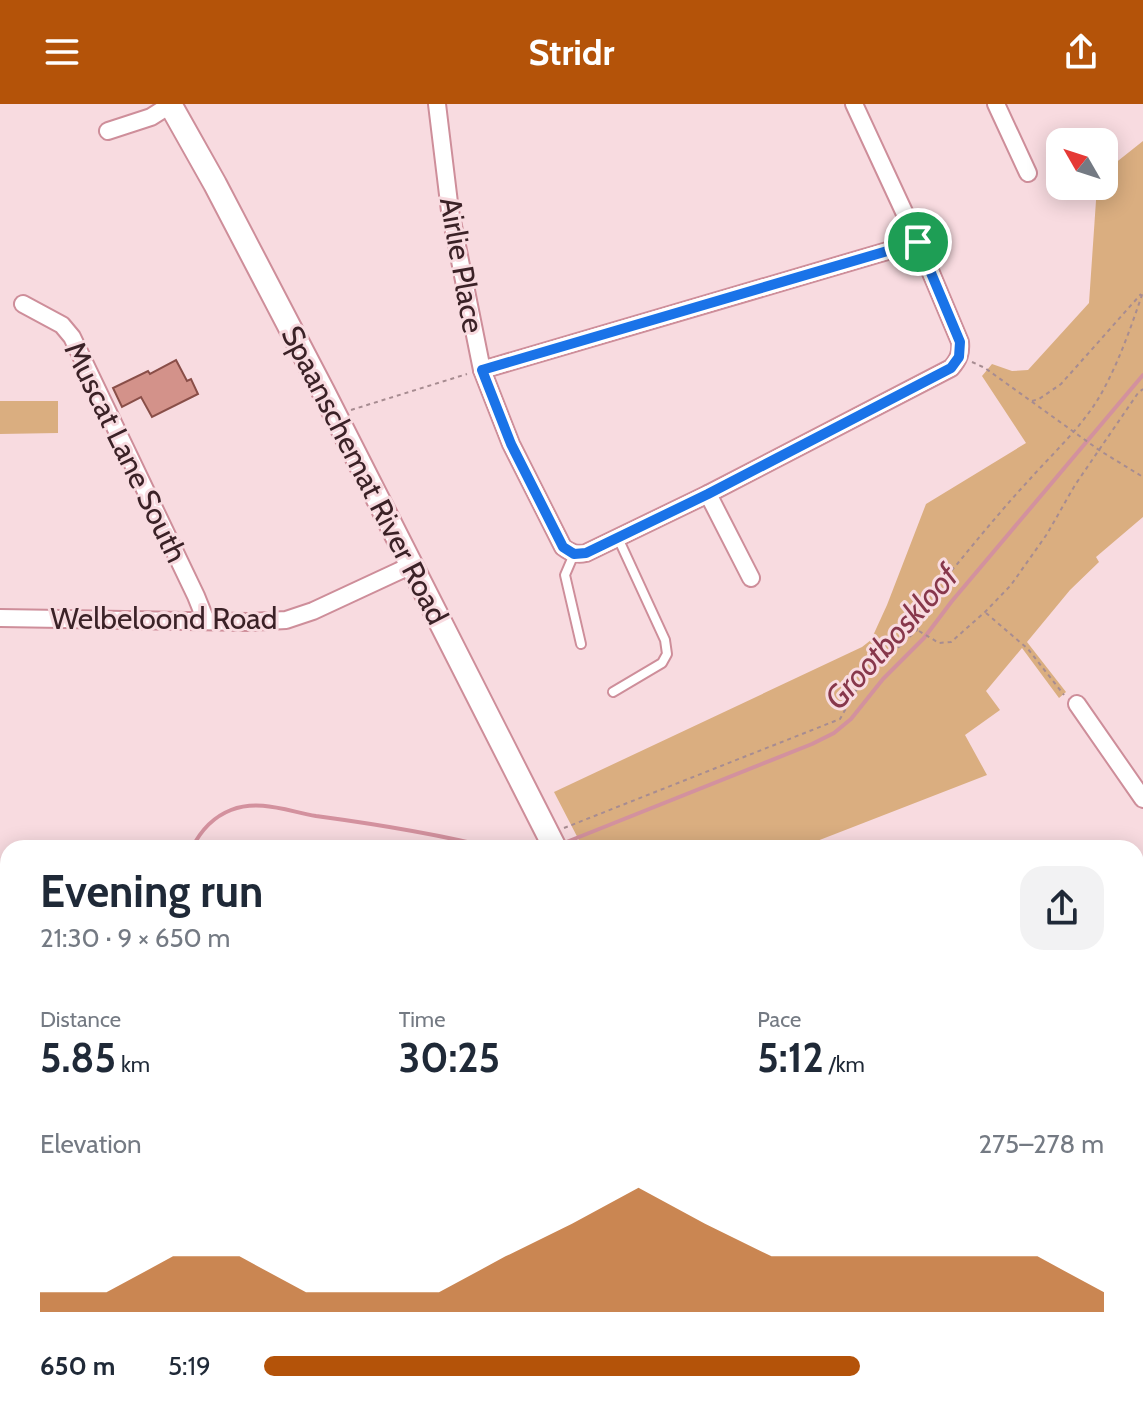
<!DOCTYPE html>
<html lang="en">
<head>
<meta charset="utf-8">
<style>
  body { margin:0; font-family:Cabin,sans-serif; background:#f2f2f3; color:#1f2937; height:100vh; display:flex; flex-direction:column; font-size:30px; white-space:nowrap }
  * { box-sizing:border-box; margin:0 }
  p { font-size:26px; color:#747a83 }
  .icon { flex:none; width:44px; height:44px; fill:none; stroke:currentColor; stroke-width:2; stroke-linecap:round; stroke-linejoin:round }
  .map { position:relative; flex:1; overflow:hidden }
  .side { position:absolute; left:0px; top:736px; width:1144px; height:572px; display:flex; flex-direction:column; background:#fff; border-radius:24px 24px 0 0; box-shadow:0 4px 20px #0003 }
  .side>* { flex:none }
  .needle { width:52px; rotate:309deg }
  .tools { position:absolute; left:1046px; top:24px; display:grid; gap:16px }
  .tools a { display:grid; place-items:center; width:72px; height:72px; border-radius:16px; background:#fff; box-shadow:0 4px 20px #0003; font-size:40px }
  .pin { position:absolute; display:grid; place-items:center; width:68px; height:68px; color:#fff; margin:-34px; border:4px solid #fff; border-radius:50%; box-shadow:0 2px 8px #0007 }
  .round { display:grid; place-items:center; flex:none; width:84px; height:84px; border-radius:24px; background:#f2f2f3 }
  .headline { display:flex; align-items:center; justify-content:space-between; height:136px; padding:0 40px }
  h1 { font-size:44px; font-weight:700; line-height:60px }
  .figures { display:grid; grid-template-columns:repeat(3,1fr); gap:12px; height:136px; padding:8px 40px }
  .figures div { display:grid; align-content:center }
  .figures b { font-size:40px; font-weight:700 }
  .figures small { font-size:22px; font-weight:400 }
  .figures p { font-size:22px }
  .chart { height:224px; padding:16px 40px }
  .chart p { display:flex; justify-content:space-between }
  .chart svg { width:100%; height:144px; margin-top:8px; fill:#b45309; opacity:.7 }
  ul { padding:0 40px; list-style:none; font-size:26px }
  li { display:grid; grid-template-columns:128px 96px 1fr; align-items:center; height:60px }
  li i { height:20px; border-radius:10px; background:#b45309 }
  header { display:flex; justify-content:space-between; align-items:center; height:104px; padding:0 40px; background:#b45309; color:#fff; font-size:36px; font-weight:700 }
  .map>svg:first-child { display:block }
  .green { fill:#daae80 }
  .lines { fill:none; stroke-linecap:round; stroke-linejoin:round }
  .stream { stroke:#d3919e; stroke-width:4 }
  .building { fill:#d3928a; stroke:#894e48; stroke-width:2 }
  .service-casing { stroke:#ce8e9a; stroke-width:12 }
  .minor-casing { stroke:#ce8e9a; stroke-width:20 }
  .tertiary-casing { stroke:#ce8e9a; stroke-width:22 }
  .secondary-casing { stroke:#ce8e9a; stroke-width:26 }
  .path { stroke:#a78c91; stroke-width:2; stroke-dasharray:4 4; stroke-linecap:butt }
  .service { stroke:#fff; stroke-width:8 }
  .minor { stroke:#fff; stroke-width:16 }
  .tertiary { stroke:#fff; stroke-width:18 }
  .secondary { stroke:#fff; stroke-width:22 }
  .route-casing { stroke:#fff; stroke-width:16 }
  .route { stroke:#1a73e8; stroke-width:10 }
  .labels { text-anchor:middle; dominant-baseline:central; stroke-width:6; stroke-linejoin:round; paint-order:stroke }
  .street-label { font-size:30px; fill:#3b2227; stroke:#f8dbe0 }
  .water-label { font-size:32px; font-style:italic; fill:#87374b; stroke:#f8dbe0 }
</style>
</head>
<body>
<header><svg class="icon" aria-label="menu" viewBox="0 0 24 24"><path d="M4 6h16M4 12h16M4 18h16"/></svg>Stridr<svg class="icon" aria-label="share" viewBox="0 0 24 24"><path d="M12 15V3M7 8l5-5 5 5M5 13v7h14v-7"/></svg></header>
<div class="map">
<svg width="1143" height="1308" viewBox="0 0 1143 1308">
  <rect width="100%" height="100%" fill="#f8dbe0"/>
  <g class="green">
    <polygon points="1143,37 1143,413 1096,453 1099,458 1070,486 1027,538 1066,588 1059,594 1022,544 986,587 1000,606 965,631 987,671 799,744 583,744 554,688 862,543 871,536 887,501 926,400 1026,339 982,272 992,260 1012,267 1028,266 1089,199 1097,82 1104,82 1104,68"/>
    <polygon points="0,297 58,297 58,329 0,330"/>
  </g>
  <g class="lines">
    <g class="stream">
      <polyline points="559,741 812,640 834,629 851,615 883,575 924,534 952,497 1143,271"/>
      <path d="M192,744C200,728 213,713 231,706C259,695 287,707 316,712C375,720 434,729 492,744"/>
      <polyline points="0,1008 8,1002"/>
    </g>
  </g>
  <polygon class="building" points="176,256 187,277 191,275 198,290 152,313 141,293 122,303 113,284 148,267 150,270"/>
  <g class="lines">
    <g class="service-casing">
      <g id="service">
        <polyline points="574,450 565,471 581,540"/>
        <polyline points="613,588 662,559 667,550 665,536 618,434"/>
        <polyline points="1136,1087 1140,1077 1139,1063"/>
        <polyline points="837,1308 838,1300"/>
      </g>
    </g>
    <g class="minor-casing">
      <g id="minor">
        <path d="M437,0L450,107L482,266L511,340L563,443C571,449 576,451 586,449L708,390L951,264C959,255 961,249 960,238L918,138L854,0"/>
        <polyline points="996,0 1028,69"/>
        <polyline points="108,27 151,13 170,1"/>
        <polyline points="23,200 62,221 72,233 196,492 206,517"/>
        <polyline points="482,266 918,138"/>
        <polyline points="708,390 751,474"/>
        <polyline points="0,514 249,518 286,516 313,507 412,461"/>
        <polyline points="1077,600 1143,695"/>
        <polyline points="1136,874 1143,867"/>
        <polyline points="7,1152 8,1153"/>
        <polyline points="463,1300 464,1308"/>
        <polyline points="82,1308 83,1300"/>
      </g>
    </g>
    <g class="tertiary-casing">
      <g id="tertiary">
        <polyline points="0,1265 8,1273"/>
        <polyline points="32,1300 39,1308"/>
      </g>
    </g>
    <g class="secondary-casing">
      <g id="secondary">
        <polyline points="170,0 215,80 323,287 555,744"/>
        <polyline points="736,1300 736,1308"/>
      </g>
    </g>
    <g class="path">
      <polyline points="972,258 985,264 1099,346 1143,373"/>
      <polyline points="1032,297 1039,295 1061,280 1141,190"/>
      <polyline points="351,306 467,270"/>
      <polyline points="986,509 1028,545 1064,591"/>
      <polyline points="919,527 939,539 951,538 985,508 1011,481 1047,430 1075,381 1138,289 1143,285"/>
      <path d="M564,724L840,615L855,588L872,564L874,554L884,545L890,551L917,526C914,506 945,474 958,459C981,431 1005,402 1030,375C1054,348 1083,322 1101,290C1119,258 1131,223 1143,188"/>
    </g>
    <use href="#service" class="service"/>
    <use href="#minor" class="minor"/>
    <use href="#tertiary" class="tertiary"/>
    <use href="#secondary" class="secondary"/>
  </g>
  <g class="lines">
    <g class="route-casing">
      <polygon id="route" points="918,138 960,238 959,253 951,264 708,390 586,449 574,450 563,443 511,340 482,266"/>
    </g>
    <use href="#route" class="route"/>
  </g>
  <g class="labels">
    <g class="street-label">
      <text transform="translate(462 161) rotate(80)">Airlie Place</text>
      <text transform="translate(126 348) rotate(64)">Muscat Lane South</text>
      <text transform="translate(365 371) rotate(63)">Spaanschemat River Road</text>
      <text x="164" y="514">Welbeloond Road</text>
    </g>
    <g class="water-label">
      <text transform="translate(891 533) rotate(-48)">Grootboskloof</text>
    </g>
  </g>
</svg>
<div class="tools">
<a><svg class="needle" viewBox="-14 -14 28 28"><path d="M0-13l5 13h-10z" fill="#e53935"/><path d="M0 13l5-13h-10z" fill="#747a83"/></svg></a>
</div>
<div class="pin" style="left:918px;top:138px;background:#1e9e55"><svg class="icon" aria-label="arrive" viewBox="0 0 24 24"><path d="M6 21V4h12l-3 4 3 4H6"/></svg></div>
<section class="side">
<div class="headline"><div><h1>Evening run</h1><p>21:30 · 9 × 650 m</p></div><a class="round"><svg class="icon" aria-label="share" viewBox="0 0 24 24"><path d="M12 15V3M7 8l5-5 5 5M5 13v7h14v-7"/></svg></a></div>
<div class="figures">
<div><p>Distance</p><b>5.85<small> km</small></b></div>
<div><p>Time</p><b>30:25</b></div>
<div><p>Pace</p><b>5:12<small> /km</small></b></div>
</div>
<div class="chart"><p><span>Elevation</span>275–278 m</p>
<svg viewBox="0 0 160 44" preserveAspectRatio="none"><path d="M0 44V38L10 38L20 27L30 27L40 38L50 38L60 38L70 27L80 17L90 6L100 17L110 27L120 27L130 27L140 27L150 27L160 38V44z"/></svg>
</div>
<ul>
<li><b>650 m</b>5:19<i style="width:71%"></i></li>
</ul>
</section>
</div>
</body>
</html>
